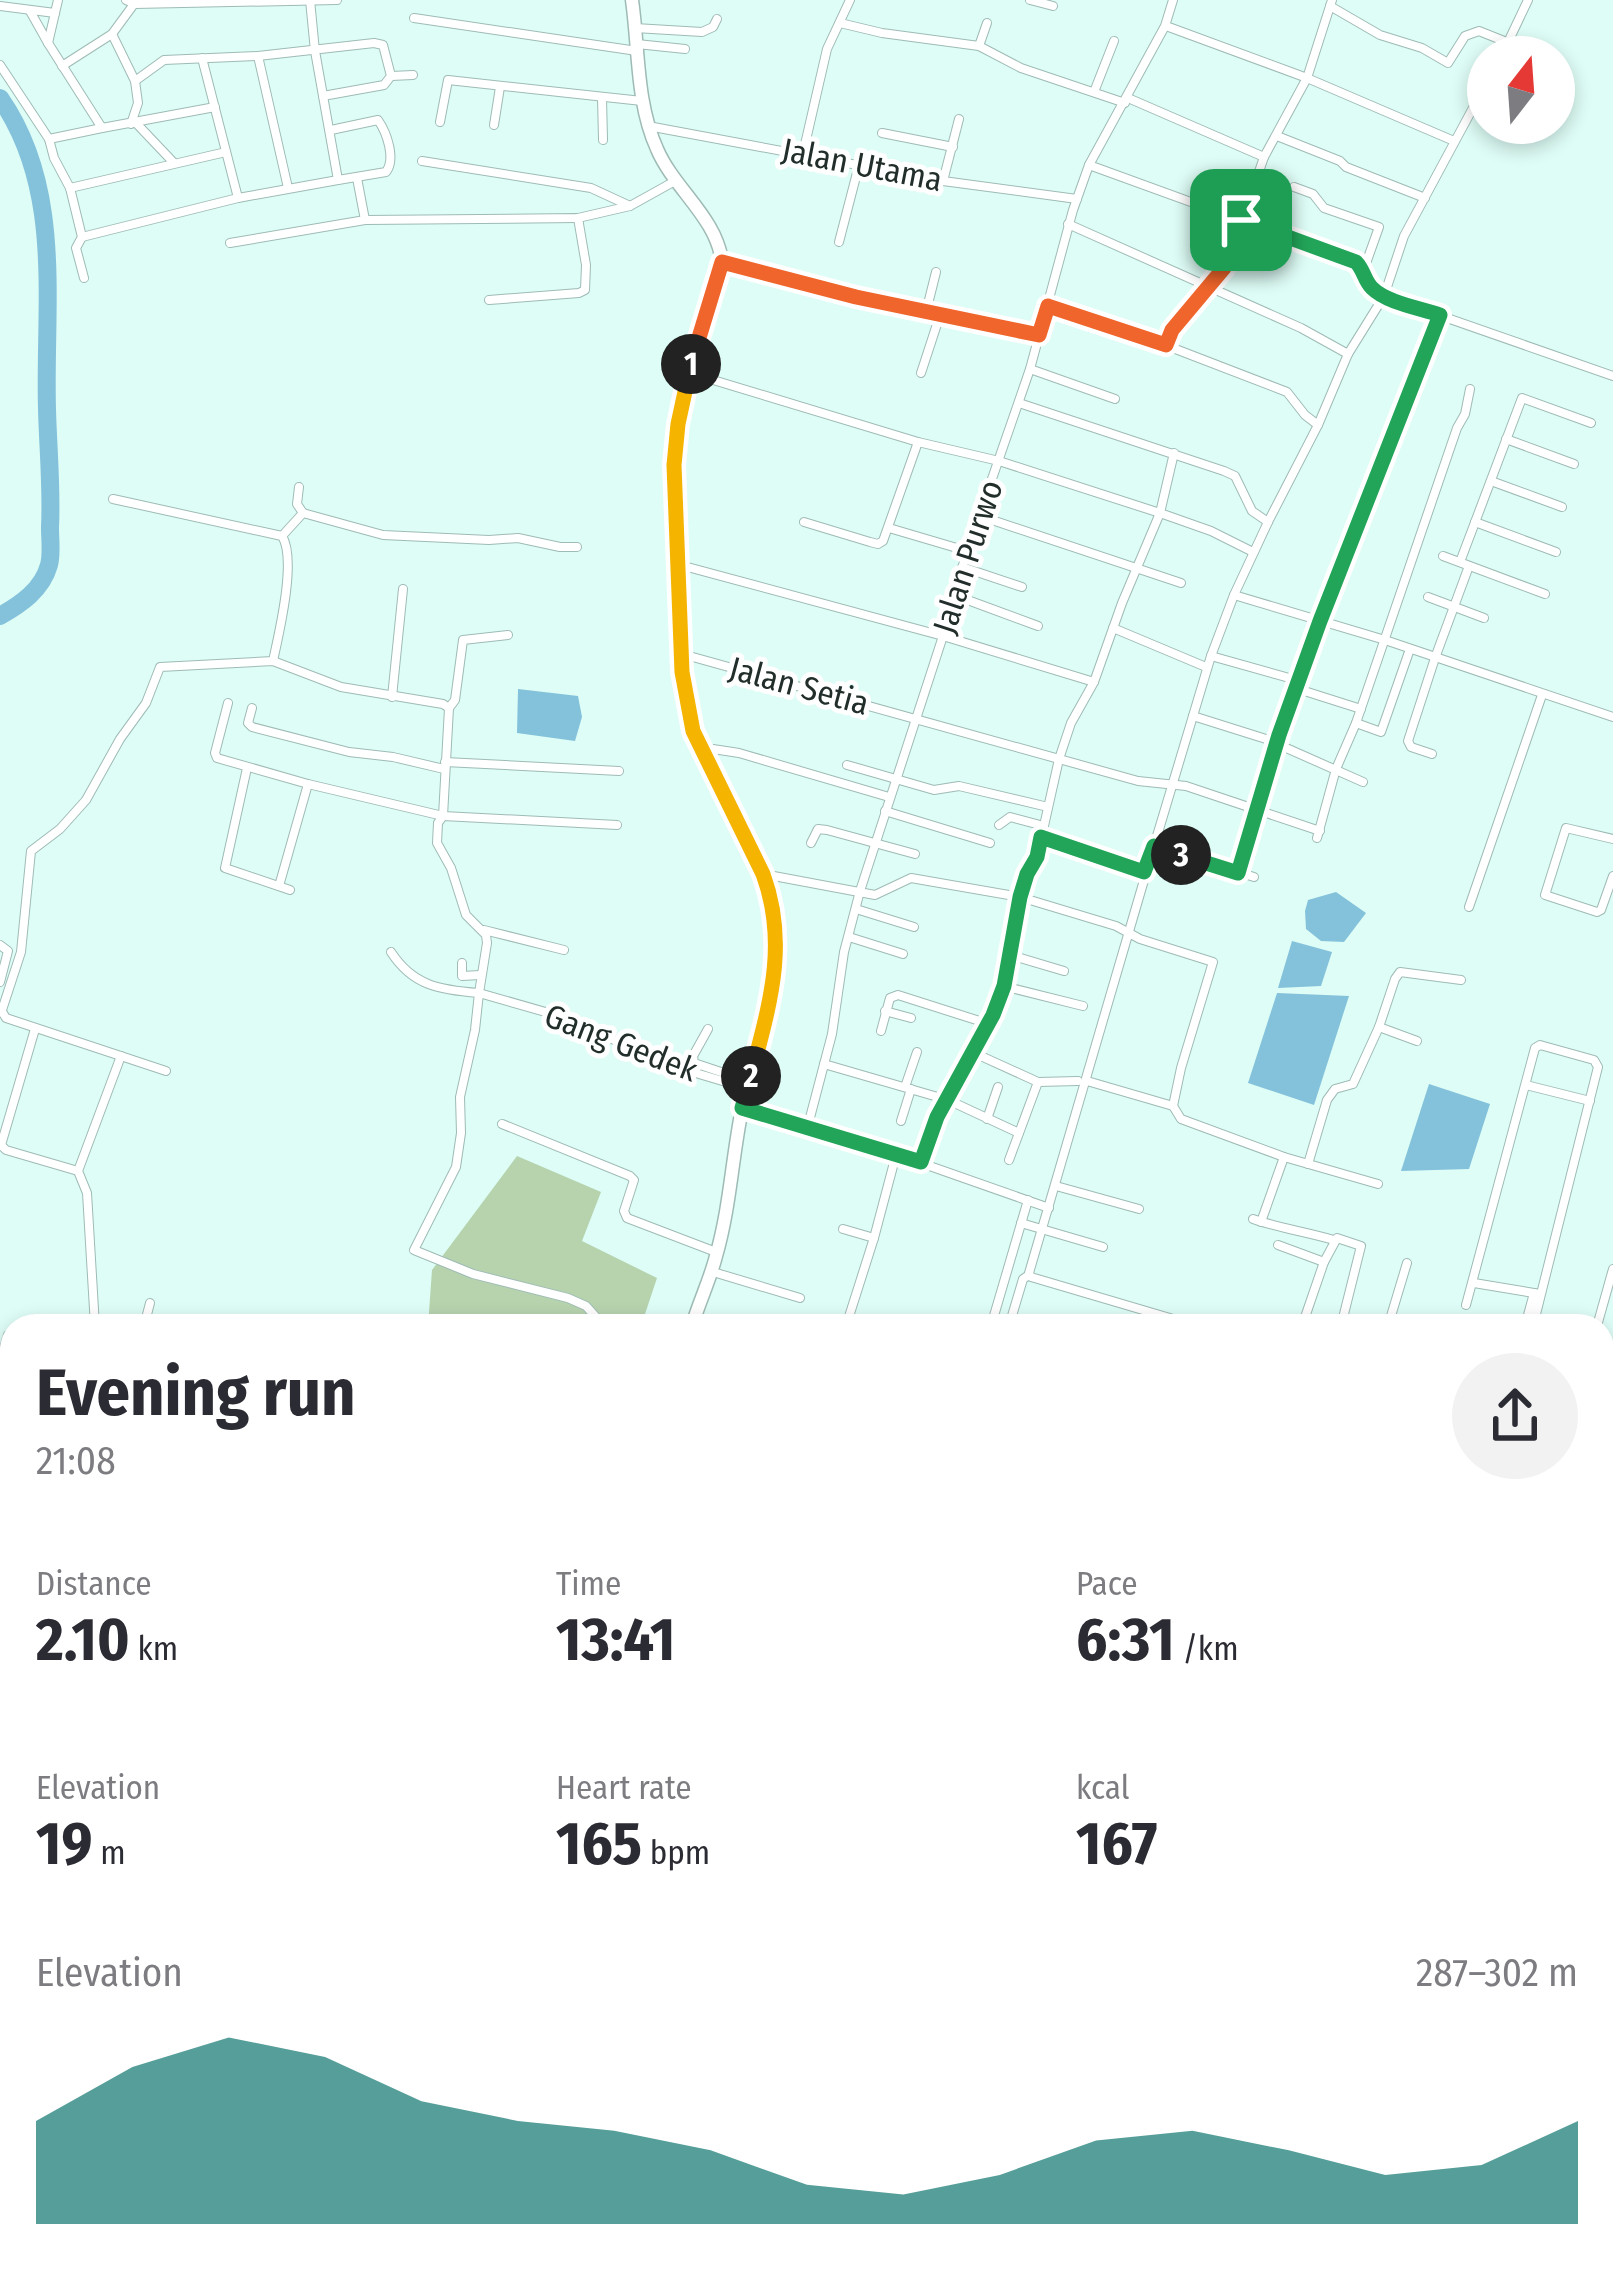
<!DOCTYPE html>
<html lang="en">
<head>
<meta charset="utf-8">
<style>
  body { margin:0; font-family:"Fira Sans Condensed",sans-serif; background:#f2f2f3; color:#2b2b33; height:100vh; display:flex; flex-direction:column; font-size:45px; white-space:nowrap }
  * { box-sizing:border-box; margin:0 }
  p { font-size:39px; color:#7c7c81 }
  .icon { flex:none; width:66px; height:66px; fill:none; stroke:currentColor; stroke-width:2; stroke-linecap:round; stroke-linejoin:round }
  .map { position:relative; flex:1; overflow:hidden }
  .side { position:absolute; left:0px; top:1314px; width:1614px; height:975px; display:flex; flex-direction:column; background:#fff; border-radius:36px 36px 0 0; box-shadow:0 6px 18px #0003 }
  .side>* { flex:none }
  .needle { width:78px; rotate:17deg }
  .buttons { position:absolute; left:1467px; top:36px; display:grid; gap:24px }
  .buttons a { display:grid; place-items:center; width:108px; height:108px; border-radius:50%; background:#fff; box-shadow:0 6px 18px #0003; font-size:60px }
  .pin { position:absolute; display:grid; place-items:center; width:102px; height:102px; color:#fff; margin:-51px; border-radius:24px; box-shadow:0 6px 18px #0006 }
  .km { position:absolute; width:60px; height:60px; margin:-30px; border-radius:50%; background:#222; color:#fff; font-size:33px; line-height:60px; text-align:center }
  .round { display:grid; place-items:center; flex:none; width:126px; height:126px; border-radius:63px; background:#f2f2f3 }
  .summary { display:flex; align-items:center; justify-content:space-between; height:204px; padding:0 36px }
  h1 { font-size:66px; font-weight:700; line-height:90px }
  .stats { display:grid; grid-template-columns:repeat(3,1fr); gap:18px; height:204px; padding:12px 36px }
  .stats div { display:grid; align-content:center }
  .stats b { font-size:60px; font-weight:700 }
  .stats small { font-size:33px; font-weight:400 }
  .stats p { font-size:33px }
  .chart { height:336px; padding:24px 36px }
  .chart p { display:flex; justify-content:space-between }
  .chart svg { width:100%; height:216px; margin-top:12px; fill:#0f766e; opacity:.7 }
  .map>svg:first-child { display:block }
  .green { fill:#b6d3ae }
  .water { fill:#84c2db }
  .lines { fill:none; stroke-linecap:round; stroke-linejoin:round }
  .river { stroke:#84c2db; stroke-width:18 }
  .street-casing { stroke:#9ebbb5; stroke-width:10 }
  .secondary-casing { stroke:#9ebbb5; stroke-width:14 }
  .primary-casing { stroke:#9ebbb5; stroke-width:15 }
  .street { stroke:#fff; stroke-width:8 }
  .secondary { stroke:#fff; stroke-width:10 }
  .primary { stroke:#fff; stroke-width:12 }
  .split-1-casing { stroke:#fff; stroke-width:24 }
  .split-2-casing { stroke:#fff; stroke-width:24 }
  .split-3-casing { stroke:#fff; stroke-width:24 }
  .split-4-casing { stroke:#fff; stroke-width:24 }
  .split-1 { stroke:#f0652b; stroke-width:15 }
  .split-2 { stroke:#f5b400; stroke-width:15 }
  .split-3 { stroke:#22a559; stroke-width:15 }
  .split-4 { stroke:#22a559; stroke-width:15 }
  .labels { text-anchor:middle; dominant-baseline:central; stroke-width:10; stroke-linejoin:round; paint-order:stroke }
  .street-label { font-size:33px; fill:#222e2b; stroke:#fff }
</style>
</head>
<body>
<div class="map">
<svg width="1613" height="2288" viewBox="0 0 1613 2288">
  <rect width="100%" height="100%" fill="#defdf6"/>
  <polygon class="green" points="517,1156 601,1192 582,1241 657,1278 641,1326 428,1326 432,1270"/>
  <g class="water">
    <polygon points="518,689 578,696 582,717 575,741 517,733"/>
    <polygon points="1336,892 1366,913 1344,942 1321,941 1306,929 1305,911 1308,900"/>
    <polygon points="1292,941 1332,952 1321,986 1278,988"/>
    <polygon points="1277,993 1349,996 1314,1105 1248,1083"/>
    <polygon points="1429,1084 1490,1104 1469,1169 1401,1171"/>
  </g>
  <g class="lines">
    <g class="river">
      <path d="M0,98C64,190 44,303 47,409C48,449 52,488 50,528C50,540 52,554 49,565C42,590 21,604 0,616"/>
      <polyline points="0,1503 12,1501"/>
      <polyline points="0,1849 12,1846"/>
    </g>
    <g class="street-casing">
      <g id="street">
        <polyline points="58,0 48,43 102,128 49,139 54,158 70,188 82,237 76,248 84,278"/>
        <polyline points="126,0 134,4 337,0"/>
        <polyline points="1030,0 1053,6"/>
        <polyline points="0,6 55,13"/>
        <polyline points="1330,6 1380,35 1422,48 1448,63 1465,36 1479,31 1509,43"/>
        <polyline points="30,11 48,43"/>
        <polyline points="414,18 637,51"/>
        <polyline points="840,23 882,33 979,46 1021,68 1125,103"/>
        <polyline points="1166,26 1307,78 1454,141"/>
        <polyline points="635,28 702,32 713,27 717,19"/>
        <polyline points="112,34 135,81 138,103 131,124"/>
        <polyline points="637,44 685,49"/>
        <polyline points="979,46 987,23"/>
        <polyline points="258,56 288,188"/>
        <polyline points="1501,57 1528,0"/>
        <polyline points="202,58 238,198 338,180 315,51 310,0"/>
        <polyline points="0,65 49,139"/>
        <polyline points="62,66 112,34 134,4"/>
        <polyline points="391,76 413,75"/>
        <polyline points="135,81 164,60 258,56 374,43 383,45 391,76 384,85 323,96"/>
        <polyline points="1094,92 1114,41"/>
        <polyline points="602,98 603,140"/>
        <polyline points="1128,98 1264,157"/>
        <polyline points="440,122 448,80 642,101"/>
        <polyline points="136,123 174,163"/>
        <polyline points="494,125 500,87"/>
        <polyline points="648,126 943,181 1077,199"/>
        <polyline points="102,128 215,107"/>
        <path d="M331,130L378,120C387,133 396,159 386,172L338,180"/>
        <polyline points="882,133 953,147"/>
        <polyline points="1277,136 1340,161 1346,167 1425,198"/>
        <polyline points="803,153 827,49 850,0"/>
        <polyline points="422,161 591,188 630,206"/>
        <path d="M1089,165L1356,262C1370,274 1364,282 1384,296L1613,376"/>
        <polyline points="357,178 365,220"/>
        <polyline points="943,181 959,119"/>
        <polyline points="1294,187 1313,194 1324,208 1379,227 1364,269"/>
        <polyline points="70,188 226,152"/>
        <polyline points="1068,224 1301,328 1348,354"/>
        <polyline points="82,237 238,198"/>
        <polyline points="839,242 859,165"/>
        <polyline points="230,243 365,220 578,218 630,206 675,181"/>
        <polyline points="722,262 856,297 1039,335"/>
        <polyline points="489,300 579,293 585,290 586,265 578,218"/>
        <polyline points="1048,306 1165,345 1287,392 1305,415 1318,425"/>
        <polyline points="926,312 936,272"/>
        <polyline points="1165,345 1175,325 1209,287 1228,262 1264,157 1307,78 1332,0"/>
        <polyline points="1030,369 1115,399"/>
        <polyline points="690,373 918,442 999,461 1160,513 1211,531 1253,552"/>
        <polyline points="921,373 940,315"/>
        <polyline points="1019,403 1224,471 1235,476 1252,511 1268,522"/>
        <polyline points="1506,439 1574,464"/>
        <polyline points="1491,481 1562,507"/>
        <polyline points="299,487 297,504 303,513"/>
        <path d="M113,499L282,536C297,559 279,633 273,661"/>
        <polyline points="980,516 1181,583"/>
        <polyline points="804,522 870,542 878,544 883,541 918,442"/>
        <polyline points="1475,522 1556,552"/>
        <polyline points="889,528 967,551"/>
        <polyline points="282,536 303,513 383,535 489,540 518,538 560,547 577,547"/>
        <polyline points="1443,556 1545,594"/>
        <polyline points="1460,562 1522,398 1591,423"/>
        <polyline points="680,565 943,636 1094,682"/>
        <polyline points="962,567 1022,587"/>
        <polyline points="954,595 1038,626"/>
        <polyline points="1234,595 1385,640 1613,717"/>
        <polyline points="1428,597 1484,618"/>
        <polyline points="1113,628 1206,667"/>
        <polyline points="508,635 463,640 455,700 449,708 443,816 438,823 437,843 451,868 466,915 486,935 487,943 479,993 570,1019 662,1063 746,1088"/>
        <polyline points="682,654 1138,781 1186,786 1320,831"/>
        <polyline points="1211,656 1234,595 1268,522 1318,425 1348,354 1384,296 1404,236 1488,80"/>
        <polyline points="1298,689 1361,709"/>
        <polyline points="392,697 403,589"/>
        <polyline points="228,703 215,753 217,758 308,784 443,816 617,825"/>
        <polyline points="252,708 248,723 252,727 349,752 393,757 444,769"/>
        <polyline points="1193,716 1266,739 1363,782"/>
        <polyline points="1356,723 1381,732 1410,649"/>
        <polyline points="700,747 739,753 889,797"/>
        <polyline points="1432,754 1411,747 1408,741 1435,658 1469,566"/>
        <polyline points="445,762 619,771"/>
        <polyline points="847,765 934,790 959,786 1048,807"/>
        <polyline points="247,768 225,868 290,890"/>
        <polyline points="885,811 990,843"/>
        <polyline points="999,825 1010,817 1044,826"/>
        <polyline points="1041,837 1144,872"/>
        <polyline points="1317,838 1336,769 1356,723 1457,428 1465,414 1470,389"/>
        <polyline points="1613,839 1566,828 1545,895 1597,912 1601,910 1613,876"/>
        <polyline points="811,843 818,829 827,830 915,854"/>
        <polyline points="1154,846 1211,656 1300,681"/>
        <polyline points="1238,873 1279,735 1320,621 1440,315"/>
        <polyline points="763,874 875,895 911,878 1020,897 1116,926 1140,939 1213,962 1181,1068 1173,1106"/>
        <polyline points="279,886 308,784"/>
        <polyline points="1469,907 1542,695"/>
        <polyline points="856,909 914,927"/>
        <polyline points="484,930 564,950"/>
        <polyline points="849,937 903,954"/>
        <polyline points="0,945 8,951 0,982"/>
        <path d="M391,952C413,986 440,990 479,993L475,1030L460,1097L461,1133L456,1167L414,1250L473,1274L568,1298L586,1306L595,1316L599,1326"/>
        <polyline points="1010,955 1064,971"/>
        <polyline points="462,963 462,976 480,975"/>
        <polyline points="1003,986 1083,1006"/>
        <polyline points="1,1010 6,1018 166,1071"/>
        <polyline points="2,1010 21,952 31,851 60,829 86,800 120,739 146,703 160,667 273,661 341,687 443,704 449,708"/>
        <polyline points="885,1011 911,1018"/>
        <polyline points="1379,1027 1417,1041"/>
        <polyline points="35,1029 1,1145 6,1150 78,1171"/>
        <polyline points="708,1029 693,1056 694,1063 748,1081"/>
        <polyline points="881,1031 890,998 898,995 989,1024"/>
        <polyline points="972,1052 1038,1082"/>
        <polyline points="824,1064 948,1100 1019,1133"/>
        <polyline points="1087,1081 1173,1106 1181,1119 1284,1157 1378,1184"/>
        <polyline points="1526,1085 1590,1101"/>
        <polyline points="905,1087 917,1052"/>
        <polyline points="743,1108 921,1163 1049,1208"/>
        <polyline points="987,1119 998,1087"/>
        <polyline points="901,1121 911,1089"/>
        <polyline points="502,1124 630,1176 634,1180 624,1211 627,1218 716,1252"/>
        <polyline points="807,1129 832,1034 844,952 860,891 943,636 967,551 1030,369 1073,210 1089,165 1165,26 1173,0"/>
        <polyline points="1009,1160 1038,1082 1078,1081"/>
        <polyline points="921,1163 937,1117 989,1024 997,1003 1007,971 1020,897 1037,857 1059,759 1071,723 1094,682 1122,603 1160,513 1174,453"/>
        <polyline points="1308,1164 1327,1100 1335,1089 1353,1084 1379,1027 1395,979 1400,972 1461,980"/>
        <polyline points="1056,1186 1139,1209"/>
        <path d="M1253,1219C1279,1228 1307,1232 1334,1240"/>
        <polyline points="1261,1222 1284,1157"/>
        <polyline points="1021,1223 1103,1247"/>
        <polyline points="843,1229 874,1238"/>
        <polyline points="1278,1245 1324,1262"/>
        <polyline points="713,1272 800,1298"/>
        <polyline points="1474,1283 1540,1294"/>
        <polyline points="1466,1305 1535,1048 1540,1045 1594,1060 1598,1067 1533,1326"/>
        <polyline points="95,1326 87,1193 78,1171 121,1056"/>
        <polyline points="144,1326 150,1303"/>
        <polyline points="202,1326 202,1322"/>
        <polyline points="846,1326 874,1238 896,1155"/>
        <polyline points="991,1326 1028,1200"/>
        <polyline points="1009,1326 1023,1279 1029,1275"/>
        <polyline points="1197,1326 1031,1277 1029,1273 1154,846 1254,877"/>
        <polyline points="1302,1326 1324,1262 1337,1238 1361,1246 1341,1326"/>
        <polyline points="1388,1326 1407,1263"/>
        <polyline points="1525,1326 1534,1293"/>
        <polyline points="1597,1326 1613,1269"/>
        <polyline points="1,1358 8,1335"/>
        <polyline points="1602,1575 1613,1534"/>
        <polyline points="1602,1730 1613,1734"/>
        <polyline points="1602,1917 1613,1919"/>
        <polyline points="0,1918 12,1916"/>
        <polyline points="0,1977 12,1981"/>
        <polyline points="0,2051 12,2055"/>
        <polyline points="0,2112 12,2116"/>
        <polyline points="0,2269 12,2272"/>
        <polyline points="26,2277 45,2283 46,2288"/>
        <polyline points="1360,2277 1391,2288"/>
        <polyline points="1129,2278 1130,2277"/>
        <polyline points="844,2280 845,2277"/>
        <polyline points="802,2288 806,2277"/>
      </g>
    </g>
    <g class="secondary-casing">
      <polyline id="secondary" points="0,2243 12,2214"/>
    </g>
    <g class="primary-casing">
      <g id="primary">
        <path d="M632,0C639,49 636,103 657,149C674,189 717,218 722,262L692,361L678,424L674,494L680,565L682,672L693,731L763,874C794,960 760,1026 742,1109C732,1158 730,1208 716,1256C710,1280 699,1302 692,1326"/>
        <polyline points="1602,1434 1613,1437"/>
        <polyline points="666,2288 669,2277"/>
        <polyline points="971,2288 975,2277"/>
      </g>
    </g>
    <use href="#street" class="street"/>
    <use href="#secondary" class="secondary"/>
    <use href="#primary" class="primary"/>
  </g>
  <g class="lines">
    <g class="split-1-casing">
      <polyline id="split-1" points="691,364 722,262 856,297 1039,335 1048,306 1166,345 1172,330 1224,268 1241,220"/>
    </g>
    <g class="split-2-casing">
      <path id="split-2" d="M691,364L678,424L674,465L682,672L693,731L763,874C789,945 769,1006 751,1076"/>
    </g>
    <g class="split-3-casing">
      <polyline id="split-3" points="751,1076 742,1108 921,1162 937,1117 993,1015 1004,986 1020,897 1027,874 1037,857 1041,837 1144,872 1154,846 1181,855"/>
    </g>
    <g class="split-4-casing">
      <path id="split-4" d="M1181,855L1238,873L1279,735L1320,621L1440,315C1420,308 1387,303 1372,288C1364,280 1364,270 1356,262L1241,220"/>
    </g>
    <use href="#split-1" class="split-1"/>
    <use href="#split-2" class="split-2"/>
    <use href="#split-3" class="split-3"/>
    <use href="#split-4" class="split-4"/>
  </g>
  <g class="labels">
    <g class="street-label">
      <text transform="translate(862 165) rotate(11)">Jalan Utama</text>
      <text transform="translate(968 557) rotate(-72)">Jalan Purwo</text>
      <text transform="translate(799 686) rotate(15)">Jalan Setia</text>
      <text transform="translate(621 1043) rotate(21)">Gang Gedek</text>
    </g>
  </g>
</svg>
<div class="buttons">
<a><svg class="needle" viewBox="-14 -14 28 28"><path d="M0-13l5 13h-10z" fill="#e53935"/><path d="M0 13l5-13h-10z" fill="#7c7c81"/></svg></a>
</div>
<div class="pin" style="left:1241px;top:220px;background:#1e9e55"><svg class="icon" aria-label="arrive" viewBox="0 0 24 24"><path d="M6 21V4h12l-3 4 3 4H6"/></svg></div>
<b class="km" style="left:691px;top:364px">1</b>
<b class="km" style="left:751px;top:1076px">2</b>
<b class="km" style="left:1181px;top:855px">3</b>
<section class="side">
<div class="summary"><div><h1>Evening run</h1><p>21:08</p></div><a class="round"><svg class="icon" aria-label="share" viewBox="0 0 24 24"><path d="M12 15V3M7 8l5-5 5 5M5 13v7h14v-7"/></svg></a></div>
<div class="stats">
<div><p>Distance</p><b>2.10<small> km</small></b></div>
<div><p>Time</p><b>13:41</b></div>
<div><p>Pace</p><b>6:31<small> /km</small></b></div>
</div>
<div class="stats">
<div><p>Elevation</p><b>19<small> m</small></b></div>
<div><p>Heart rate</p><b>165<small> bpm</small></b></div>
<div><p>kcal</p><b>167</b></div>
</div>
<div class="chart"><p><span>Elevation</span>287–302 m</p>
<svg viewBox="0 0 160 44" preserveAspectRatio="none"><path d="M0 44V23L10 12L20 6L30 10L40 19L50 23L60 25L70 29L80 36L90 38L100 34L110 27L120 25L130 29L140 34L150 32L160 23V44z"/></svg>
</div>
</section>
</div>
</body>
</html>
